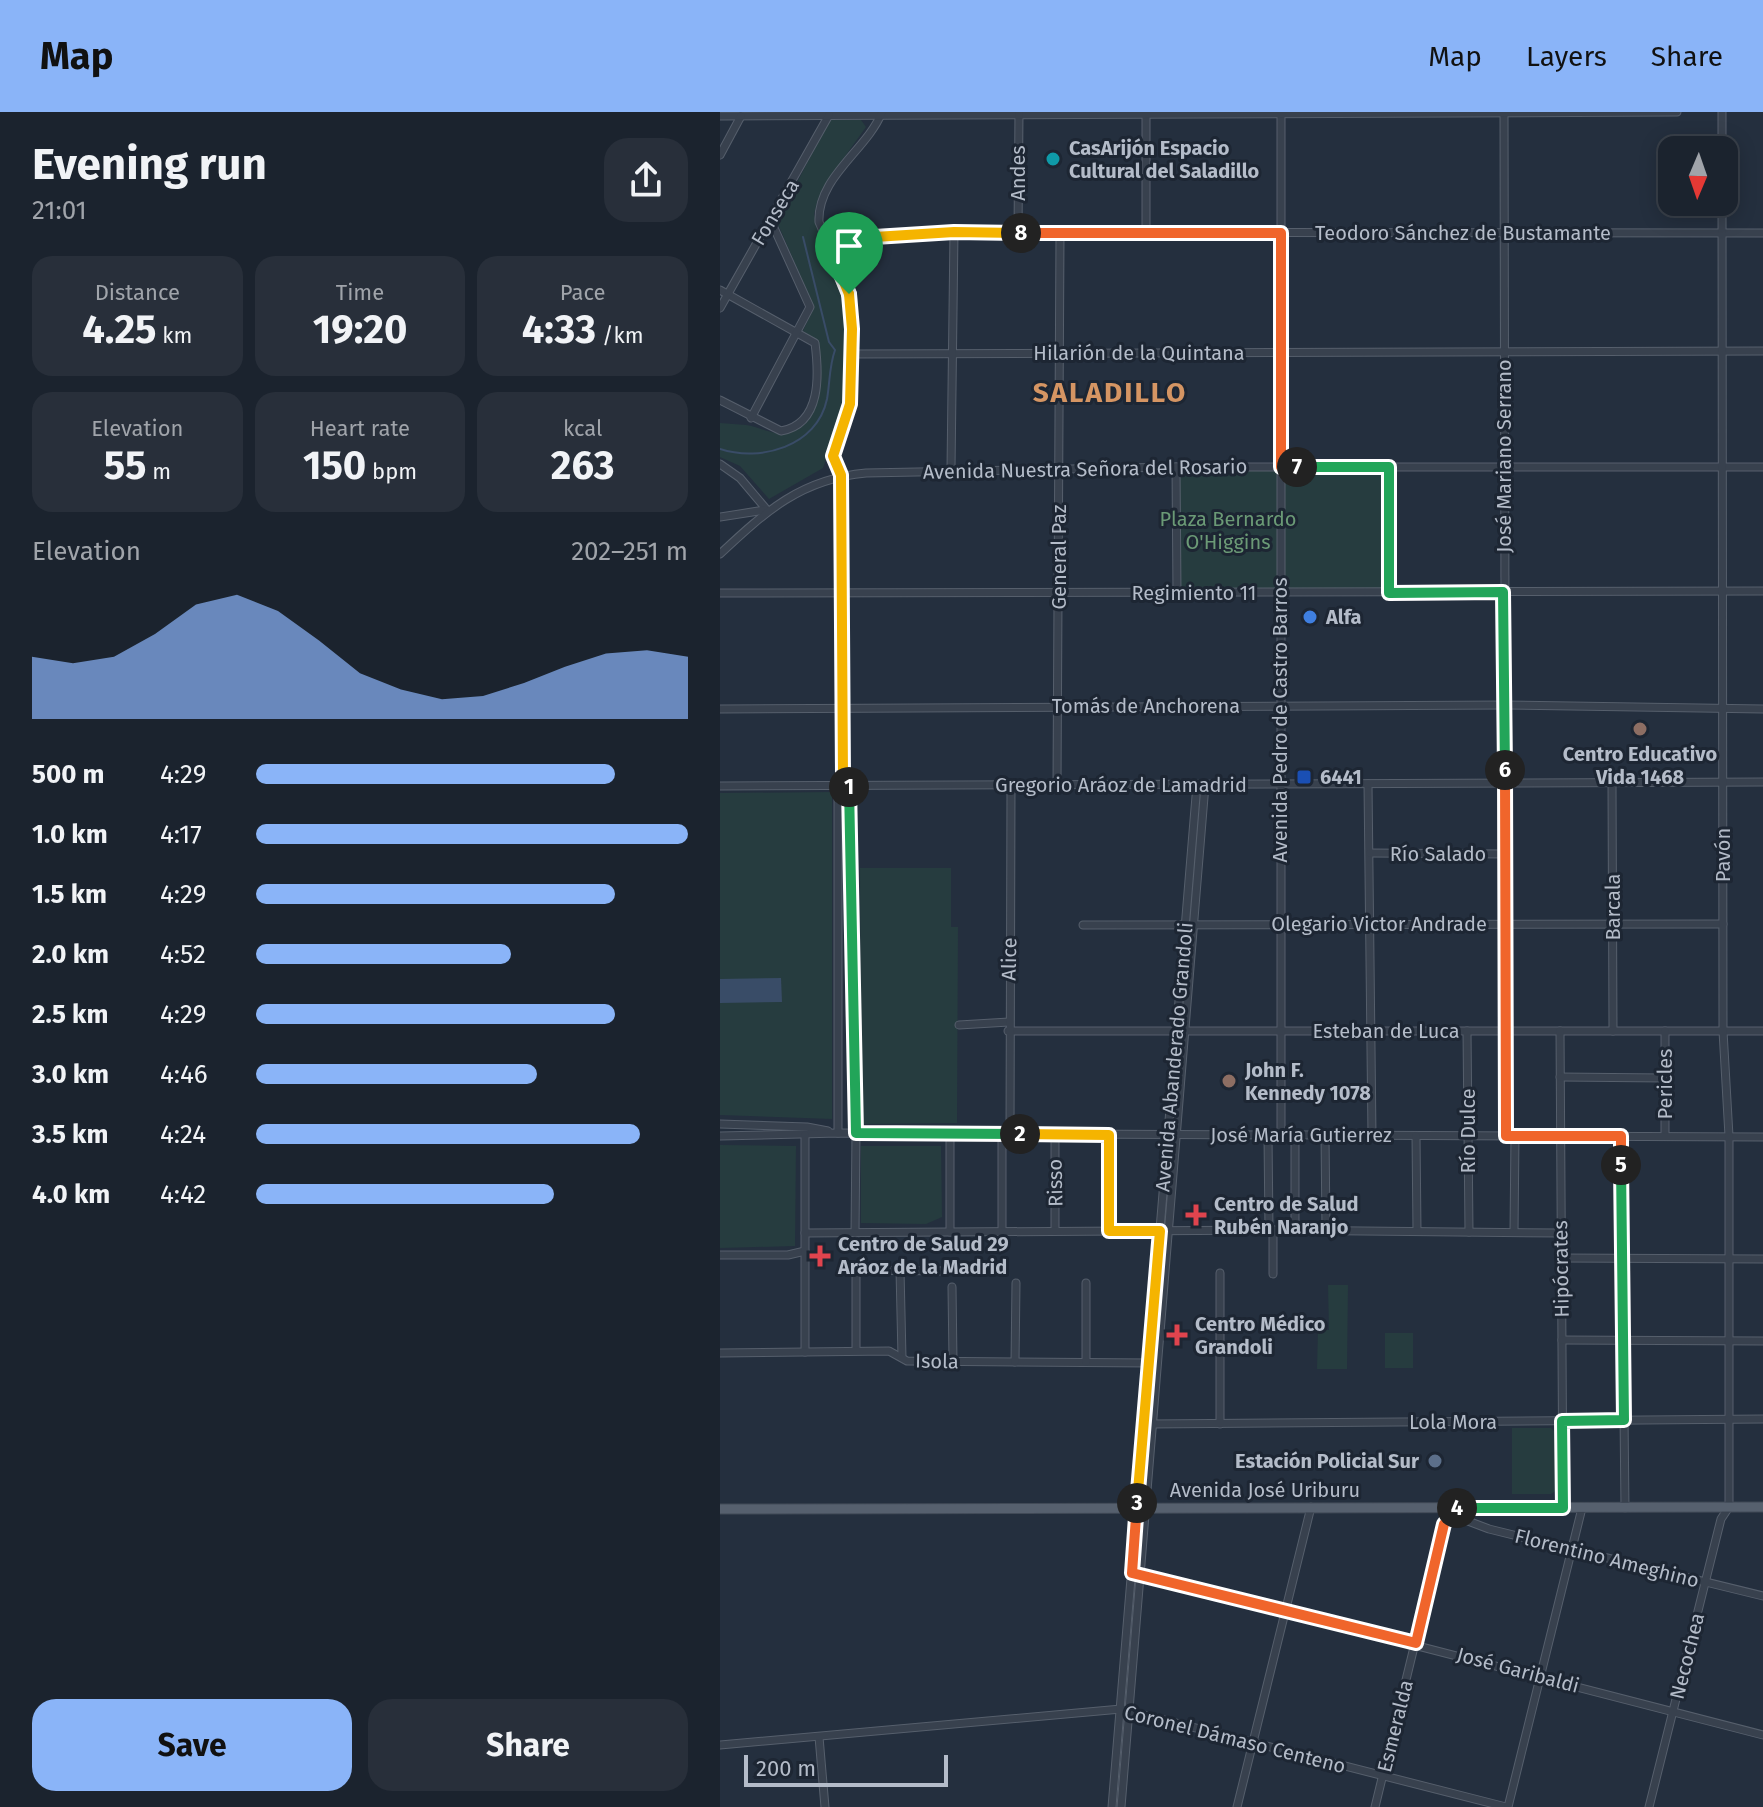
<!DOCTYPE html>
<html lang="en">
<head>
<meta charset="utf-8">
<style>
  body { margin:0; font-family:"Fira Sans",sans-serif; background:#282f3a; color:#f1f3f6; height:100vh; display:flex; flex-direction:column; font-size:30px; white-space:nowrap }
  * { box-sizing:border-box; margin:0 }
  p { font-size:26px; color:#a0a4aa }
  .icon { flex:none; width:44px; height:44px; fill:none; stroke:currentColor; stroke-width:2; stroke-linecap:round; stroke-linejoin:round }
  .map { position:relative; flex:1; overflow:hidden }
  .side { display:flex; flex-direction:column; background:#1b232e; width:720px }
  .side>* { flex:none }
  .needle { width:52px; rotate:182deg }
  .fabs { position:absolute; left:938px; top:24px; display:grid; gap:16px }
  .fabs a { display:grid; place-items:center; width:80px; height:80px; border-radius:16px; background:#1b232e; box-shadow:0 4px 20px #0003,0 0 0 2px #39404a; font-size:40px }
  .scale { position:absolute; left:24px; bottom:20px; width:204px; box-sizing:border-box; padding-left:8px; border:4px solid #b4bcc9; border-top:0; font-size:22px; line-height:28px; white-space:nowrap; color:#b4bcc9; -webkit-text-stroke:6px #1d2633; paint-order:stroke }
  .pin { position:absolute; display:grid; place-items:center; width:68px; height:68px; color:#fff; margin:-82px -34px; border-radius:50% 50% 50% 0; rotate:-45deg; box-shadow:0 0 8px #0007 }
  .pin .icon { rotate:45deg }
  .km { position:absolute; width:40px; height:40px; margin:-20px; border-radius:50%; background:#222; color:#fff; font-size:22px; line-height:40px; text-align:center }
  .round { display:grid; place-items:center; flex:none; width:84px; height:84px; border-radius:24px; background:#282f3a }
  .head { display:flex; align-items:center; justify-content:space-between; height:136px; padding:0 32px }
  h1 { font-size:44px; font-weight:700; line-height:60px }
  .metrics { display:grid; grid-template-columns:repeat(3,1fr); gap:12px; height:136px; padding:8px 32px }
  .metrics div { display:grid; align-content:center; border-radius:20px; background:#282f3a; text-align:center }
  .metrics b { font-size:40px; font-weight:700 }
  .metrics small { font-size:22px; font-weight:400 }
  .metrics p { font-size:22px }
  .chart { height:224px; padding:16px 32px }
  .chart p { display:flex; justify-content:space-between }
  .chart svg { width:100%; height:144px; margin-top:8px; fill:#8ab4f8; opacity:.7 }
  .primary-button { display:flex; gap:16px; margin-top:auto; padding:16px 32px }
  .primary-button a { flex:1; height:92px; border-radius:24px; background:#8ab4f8; color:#111; font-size:32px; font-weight:700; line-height:92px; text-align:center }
  .primary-button a+a { background:#282f3a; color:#f1f3f6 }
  ul { padding:0 32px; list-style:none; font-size:26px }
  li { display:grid; grid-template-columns:128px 96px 1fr; align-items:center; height:60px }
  li i { height:20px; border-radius:10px; background:#8ab4f8 }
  header { display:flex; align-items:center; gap:48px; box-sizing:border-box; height:112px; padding:0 40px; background:#8ab4f8; color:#111 }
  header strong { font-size:38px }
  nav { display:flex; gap:44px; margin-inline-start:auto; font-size:28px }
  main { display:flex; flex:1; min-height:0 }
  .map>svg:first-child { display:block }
  .green { fill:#263c3f }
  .water { fill:#394c67 }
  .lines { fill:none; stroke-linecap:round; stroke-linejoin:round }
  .stream { stroke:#394c67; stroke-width:2 }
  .minor-casing { stroke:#565f6c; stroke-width:9 }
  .major-casing { stroke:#414a57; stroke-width:11 }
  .minor { stroke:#38414e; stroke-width:7 }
  .major { stroke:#56606e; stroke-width:9 }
  .split-1-casing { stroke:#fff; stroke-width:16 }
  .split-2-casing { stroke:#fff; stroke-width:16 }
  .split-3-casing { stroke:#fff; stroke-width:16 }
  .split-4-casing { stroke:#fff; stroke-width:16 }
  .split-5-casing { stroke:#fff; stroke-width:16 }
  .split-6-casing { stroke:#fff; stroke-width:16 }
  .split-7-casing { stroke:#fff; stroke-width:16 }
  .split-8-casing { stroke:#fff; stroke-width:16 }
  .split-9-casing { stroke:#fff; stroke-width:16 }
  .split-1 { stroke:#f5b400; stroke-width:10 }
  .split-2 { stroke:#22a559; stroke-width:10 }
  .split-3 { stroke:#f5b400; stroke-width:10 }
  .split-4 { stroke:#f0652b; stroke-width:10 }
  .split-5 { stroke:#22a559; stroke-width:10 }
  .split-6 { stroke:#f0652b; stroke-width:10 }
  .split-7 { stroke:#22a559; stroke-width:10 }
  .split-8 { stroke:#f0652b; stroke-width:10 }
  .split-9 { stroke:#f5b400; stroke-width:10 }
  .culture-dot { fill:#0f9aa8; stroke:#1d2633; stroke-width:3 }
  .shop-dot { fill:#3f7fe0; stroke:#1d2633; stroke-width:3 }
  .education-dot { fill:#8d6e63; stroke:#1d2633; stroke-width:3 }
  .transit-dot { fill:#1a4fb4; stroke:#1d2633; stroke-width:3 }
  .health-dot { fill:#e0444e; stroke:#1d2633; stroke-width:3 }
  .service-dot { fill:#5c6f8a; stroke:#1d2633; stroke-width:3 }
  .labels { text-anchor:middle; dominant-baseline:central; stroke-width:6; stroke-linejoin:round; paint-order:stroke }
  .poi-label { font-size:20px; font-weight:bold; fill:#b4bcc9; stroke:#1d2633; text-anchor:start }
  .street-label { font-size:20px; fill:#b4bcc9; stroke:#1d2633 }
  .park-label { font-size:20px; fill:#6b9a76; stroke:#1d2633 }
  .district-label { font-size:28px; font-weight:bold; letter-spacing:2px; fill:#d59563; stroke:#1d2633 }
</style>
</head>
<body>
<header>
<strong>Map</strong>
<nav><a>Map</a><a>Layers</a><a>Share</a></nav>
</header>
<main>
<section class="side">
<div class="head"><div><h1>Evening run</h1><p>21:01</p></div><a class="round"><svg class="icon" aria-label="share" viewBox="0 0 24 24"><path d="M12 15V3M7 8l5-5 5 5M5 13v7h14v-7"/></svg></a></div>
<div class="metrics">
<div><p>Distance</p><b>4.25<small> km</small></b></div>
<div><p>Time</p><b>19:20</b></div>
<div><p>Pace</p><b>4:33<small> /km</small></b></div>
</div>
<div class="metrics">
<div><p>Elevation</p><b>55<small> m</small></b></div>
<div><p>Heart rate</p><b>150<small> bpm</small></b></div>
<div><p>kcal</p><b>263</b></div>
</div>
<div class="chart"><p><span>Elevation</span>202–251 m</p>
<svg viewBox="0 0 160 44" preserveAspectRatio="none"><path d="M0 44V25L10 27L20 25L30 18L40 9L50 6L60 11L70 20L80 30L90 35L100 38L110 37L120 33L130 28L140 24L150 23L160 25V44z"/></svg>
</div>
<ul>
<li><b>500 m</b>4:29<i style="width:83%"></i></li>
<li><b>1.0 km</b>4:17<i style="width:100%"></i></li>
<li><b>1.5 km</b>4:29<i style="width:83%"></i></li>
<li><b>2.0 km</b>4:52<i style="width:59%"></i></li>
<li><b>2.5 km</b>4:29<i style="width:83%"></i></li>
<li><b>3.0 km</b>4:46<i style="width:65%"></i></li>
<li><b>3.5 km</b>4:24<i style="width:89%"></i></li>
<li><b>4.0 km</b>4:42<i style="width:69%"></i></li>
</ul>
<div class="primary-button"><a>Save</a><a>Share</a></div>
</section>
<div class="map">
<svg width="1043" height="1695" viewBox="0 0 1043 1695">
  <rect width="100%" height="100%" fill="#242f3e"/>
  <g class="green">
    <path d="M109,8H141L146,15L113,61L98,87L94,102L124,186L127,208L125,292L103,356L49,387L20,354L0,345V311C9,312 17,312 26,313C36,314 46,320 57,321C105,326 101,259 98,229L83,219L94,195L57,110Z"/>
    <polygon points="456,355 669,355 669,481 457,481"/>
    <polygon points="112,680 112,1007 0,1003 0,681"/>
    <polygon points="140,756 231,756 231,815 238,815 237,1011 141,1012"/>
    <polygon points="0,1033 76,1034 75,1134 0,1136"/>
    <polygon points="141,1034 221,1034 222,1105 206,1112 141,1111"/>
    <polygon points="608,1173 628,1173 627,1257 597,1257 598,1218 609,1218"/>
    <rect x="665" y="1221" width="28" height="35"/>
    <polygon points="792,1316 831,1316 837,1322 837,1378 831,1382 792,1382"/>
  </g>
  <polygon class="water" points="61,866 62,890 0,891 0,867"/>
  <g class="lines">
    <path class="stream" d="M0,337C40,350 97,335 107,287C110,270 109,255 115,238L109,230L83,125"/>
    <g class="minor-casing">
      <g id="minor">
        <polyline points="561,0 561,1023"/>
        <polyline points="784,0 786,1024"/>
        <polyline points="1002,0 1002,38"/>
        <polyline points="426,1 426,121"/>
        <polyline points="0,4 957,0"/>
        <polyline points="0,43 21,4"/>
        <polyline points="298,121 299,0"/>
        <polyline points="107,128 234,120 1043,121"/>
        <path d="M0,178L95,231C99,262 102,312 61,319L0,288"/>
        <polyline points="0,196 109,3"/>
        <polyline points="132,242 1043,239"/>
        <polyline points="31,306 90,195 50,107"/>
        <polyline points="0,352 20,366 47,398"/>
        <polyline points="456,355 457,481"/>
        <polyline points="669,355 669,481"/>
        <polyline points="231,357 234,120"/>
        <polyline points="0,405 45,398"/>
        <path d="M0,442C46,399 81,367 146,361L456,355H1043"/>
        <polyline points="0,481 1043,479"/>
        <polyline points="0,597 785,593 1043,597"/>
        <polyline points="892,671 893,919"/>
        <polyline points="648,672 652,1024"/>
        <polyline points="337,673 340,122"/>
        <polyline points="0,674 1043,670"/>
        <polyline points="129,674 137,919 135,1121"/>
        <polyline points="650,741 786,742"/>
        <polyline points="363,813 1003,812"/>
        <polyline points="239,913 289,910"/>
        <polyline points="288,919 1043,919"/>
        <polyline points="747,919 749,1120"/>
        <polyline points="840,919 843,1396"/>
        <polyline points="945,919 945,1024"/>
        <polyline points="840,965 945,966"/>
        <polyline points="0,1012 87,1015 108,1019"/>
        <path d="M118,1021V674L123,664L121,363L113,344C114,326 128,310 130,291C138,213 130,180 99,110C97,65 147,38 162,0"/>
        <polyline points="290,1022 291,673"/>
        <polyline points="335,1022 335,1119"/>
        <polyline points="548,1023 549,1118"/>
        <polyline points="575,1023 575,1118"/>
        <polyline points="605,1023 606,1118"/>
        <polyline points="0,1024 118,1021 1043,1025"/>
        <polyline points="696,1024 697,1119"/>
        <polyline points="901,1024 905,1396"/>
        <polyline points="389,1119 389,1023"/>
        <polyline points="230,1120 230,1022"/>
        <polyline points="282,1120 282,1022"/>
        <polyline points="794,1120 795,1024"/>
        <polyline points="85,1121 549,1118 840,1121"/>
        <polyline points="0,1143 68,1143 85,1139"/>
        <polyline points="841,1146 1043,1147"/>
        <polyline points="180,1158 182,1245"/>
        <polyline points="500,1161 500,1312"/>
        <polyline points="553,1162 553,1118"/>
        <polyline points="232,1175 233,1249"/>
        <polyline points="842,1228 1043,1229"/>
        <polyline points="136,1238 136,1158 225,1159"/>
        <polyline points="85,1240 85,1023"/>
        <polyline points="0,1241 169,1239 187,1249 431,1251"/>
        <polyline points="295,1250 296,1171"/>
        <polyline points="366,1250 366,1171"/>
        <polyline points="430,1312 1043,1307"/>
        <polyline points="732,1403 769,1417 1043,1484"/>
        <polyline points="418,1462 1043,1623"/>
        <polyline points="99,1625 105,1695"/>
        <polyline points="0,1633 401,1597 786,1695"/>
        <polyline points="392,1695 477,672"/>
        <polyline points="401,1695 485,673"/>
        <polyline points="517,1695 591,1395"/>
        <polyline points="655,1695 724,1412 732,1401"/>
        <polyline points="788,1695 862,1396"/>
        <polyline points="929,1695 1001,1407 1009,1395 1009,1024 1003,919 1002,90"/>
      </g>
    </g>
    <g class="major-casing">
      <polyline id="major" points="0,1397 1043,1395"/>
    </g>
    <use href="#minor" class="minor"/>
    <use href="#major" class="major"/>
  </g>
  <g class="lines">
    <g class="split-1-casing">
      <polyline id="split-1" points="129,182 132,217 130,292 113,344 121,363 123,664 118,674 129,675"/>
    </g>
    <g class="split-2-casing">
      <polyline id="split-2" points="129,675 136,1021 300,1022"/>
    </g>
    <g class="split-3-casing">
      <polyline id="split-3" points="300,1022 389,1023 389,1119 440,1119 417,1391"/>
    </g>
    <g class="split-4-casing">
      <polyline id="split-4" points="417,1391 412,1461 696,1531 724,1412 732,1403 732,1396 737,1396"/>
    </g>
    <g class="split-5-casing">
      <polyline id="split-5" points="737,1396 843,1396 842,1309 904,1308 901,1053"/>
    </g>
    <g class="split-6-casing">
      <polyline id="split-6" points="785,658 786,1024 901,1024 901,1053"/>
    </g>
    <g class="split-7-casing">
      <polyline id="split-7" points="577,355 669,355 669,481 783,480 785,658"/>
    </g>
    <g class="split-8-casing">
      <polyline id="split-8" points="301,121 561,121 561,355 577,355"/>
    </g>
    <g class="split-9-casing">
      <polyline id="split-9" points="129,182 107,128 234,120 301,121"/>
    </g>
    <use href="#split-1" class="split-1"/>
    <use href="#split-2" class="split-2"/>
    <use href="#split-3" class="split-3"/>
    <use href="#split-4" class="split-4"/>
    <use href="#split-5" class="split-5"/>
    <use href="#split-6" class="split-6"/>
    <use href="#split-7" class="split-7"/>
    <use href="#split-8" class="split-8"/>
    <use href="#split-9" class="split-9"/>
  </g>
  <circle class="culture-dot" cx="333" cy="47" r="8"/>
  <circle class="shop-dot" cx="590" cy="505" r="8"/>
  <g class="education-dot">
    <circle cx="920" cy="617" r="8"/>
    <circle cx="509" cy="969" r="8"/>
  </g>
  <rect class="transit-dot" x="576" y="657" width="16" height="16" rx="4"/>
  <g class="health-dot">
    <path d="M472 1091h8v8h8v8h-8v8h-8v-8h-8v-8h8z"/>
    <path d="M96 1132h8v8h8v8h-8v8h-8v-8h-8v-8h8z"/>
    <path d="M453 1211h8v8h8v8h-8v8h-8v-8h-8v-8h8z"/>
  </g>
  <circle class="service-dot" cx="715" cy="1349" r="8"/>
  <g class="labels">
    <g class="poi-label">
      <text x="349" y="36">CasArijón Espacio<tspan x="349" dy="23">Cultural del Saladillo</tspan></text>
      <text x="606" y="505">Alfa</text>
      <text x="920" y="642" text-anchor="middle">Centro Educativo<tspan x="920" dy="23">Vida 1468</tspan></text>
      <text x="600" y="665">6441</text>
      <text x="525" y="958">John F.<tspan x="525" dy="23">Kennedy 1078</tspan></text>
      <text x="494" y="1092">Centro de Salud<tspan x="494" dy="23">Rubén Naranjo</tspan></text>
      <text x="118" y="1132">Centro de Salud 29<tspan x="118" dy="23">Aráoz de la Madrid</tspan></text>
      <text x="475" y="1212">Centro Médico<tspan x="475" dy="23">Grandoli</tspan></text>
      <text x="699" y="1349" text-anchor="end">Estación Policial Sur</text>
    </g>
    <g class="street-label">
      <text transform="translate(298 61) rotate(-90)">Andes</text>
      <text transform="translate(55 100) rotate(-59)">Fonseca</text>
      <text x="743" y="121">Teodoro Sánchez de Bustamante</text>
      <text x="419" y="241">Hilarión de la Quintana</text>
      <text transform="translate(784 344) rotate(-90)">José Mariano Serrano</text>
      <text transform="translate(365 357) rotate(-1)">Avenida Nuestra Señora del Rosario</text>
      <text transform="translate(339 445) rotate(-90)">General Paz</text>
      <text x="474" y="481">Regimiento 11</text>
      <text x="426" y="594">Tomás de Anchorena</text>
      <text transform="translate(560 608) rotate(-90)">Avenida Pedro de Castro Barros</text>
      <text x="401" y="673">Gregorio Aráoz de Lamadrid</text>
      <text x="718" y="742">Río Salado</text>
      <text transform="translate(1003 743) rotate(-90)">Pavón</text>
      <text transform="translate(893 795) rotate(-90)">Barcala</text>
      <text x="659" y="812">Olegario Victor Andrade</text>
      <text transform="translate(289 847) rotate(-89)">Alice</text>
      <text x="666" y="919">Esteban de Luca</text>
      <text transform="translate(454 945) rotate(-85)">Avenida Abanderado Grandoli</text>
      <text transform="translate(945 972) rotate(-90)">Pericles</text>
      <text transform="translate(748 1019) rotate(-90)">Río Dulce</text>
      <text x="581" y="1023">José María Gutierrez</text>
      <text transform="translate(335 1071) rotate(-91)">Risso</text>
      <text transform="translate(841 1157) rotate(-91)">Hipócrates</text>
      <text transform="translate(217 1249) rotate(1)">Isola</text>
      <text x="733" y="1310">Lola Mora</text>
      <text x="545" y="1378">Avenida José Uriburu</text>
      <text transform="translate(887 1446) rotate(14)">Florentino Ameghino</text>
      <text transform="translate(967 1544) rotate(-76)">Necochea</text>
      <text transform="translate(798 1558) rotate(15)">José Garibaldi</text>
      <text transform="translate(675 1614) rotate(-76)">Esmeralda</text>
      <text transform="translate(515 1627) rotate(14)">Coronel Dámaso Centeno</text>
    </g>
    <g class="park-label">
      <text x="508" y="407">Plaza Bernardo<tspan x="508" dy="23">O'Higgins</tspan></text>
    </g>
    <g class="district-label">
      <text x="390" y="280">SALADILLO</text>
    </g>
  </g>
</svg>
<div class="fabs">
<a><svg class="needle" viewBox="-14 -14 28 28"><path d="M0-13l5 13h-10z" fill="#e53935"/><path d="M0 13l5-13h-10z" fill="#a0a4aa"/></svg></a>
</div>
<div class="scale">200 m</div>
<div class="pin" style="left:129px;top:182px;background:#1e9e55"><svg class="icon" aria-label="arrive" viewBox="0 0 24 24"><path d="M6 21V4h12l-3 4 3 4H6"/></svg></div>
<b class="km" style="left:129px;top:675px">1</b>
<b class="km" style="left:300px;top:1022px">2</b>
<b class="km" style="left:417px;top:1391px">3</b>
<b class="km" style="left:737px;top:1396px">4</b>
<b class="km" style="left:901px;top:1053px">5</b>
<b class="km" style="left:785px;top:658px">6</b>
<b class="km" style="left:577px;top:355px">7</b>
<b class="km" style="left:301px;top:121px">8</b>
</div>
</main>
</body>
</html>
